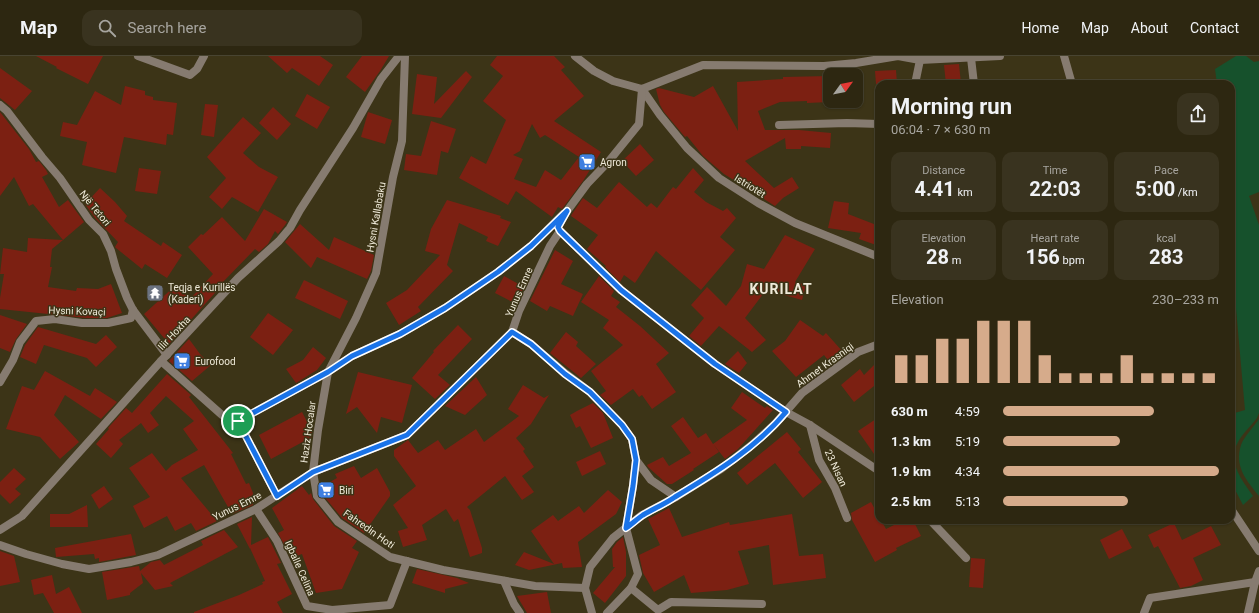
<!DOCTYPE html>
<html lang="en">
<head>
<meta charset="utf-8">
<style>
  body { margin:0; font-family:Roboto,sans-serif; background:#39331f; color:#f1f3f6; height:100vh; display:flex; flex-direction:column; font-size:15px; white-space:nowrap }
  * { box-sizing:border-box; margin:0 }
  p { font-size:13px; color:#a7a59f }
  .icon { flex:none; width:22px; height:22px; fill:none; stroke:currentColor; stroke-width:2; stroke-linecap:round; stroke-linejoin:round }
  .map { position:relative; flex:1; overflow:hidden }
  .details { position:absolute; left:875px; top:24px; width:360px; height:444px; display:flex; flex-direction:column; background:#2d2711; border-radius:12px; box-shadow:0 1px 3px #0004,0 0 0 1px #484431 }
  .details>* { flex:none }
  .needle { width:26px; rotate:57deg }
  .fabs { position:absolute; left:823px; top:12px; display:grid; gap:8px }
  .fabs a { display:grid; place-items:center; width:40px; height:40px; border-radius:8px; background:#2d2711; box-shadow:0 1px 3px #0004,0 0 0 1px #484431; font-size:20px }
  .pin { position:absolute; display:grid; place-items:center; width:34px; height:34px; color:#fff; margin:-17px; border:2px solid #fff; border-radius:50%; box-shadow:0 1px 4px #0007 }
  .round { display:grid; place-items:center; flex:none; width:42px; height:42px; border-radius:12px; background:#39331f }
  .overview { display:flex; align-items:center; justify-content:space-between; height:68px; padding:0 16px }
  h1 { font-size:22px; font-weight:700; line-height:30px }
  .metrics { display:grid; grid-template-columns:repeat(3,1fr); gap:6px; height:68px; padding:4px 16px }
  .metrics div { display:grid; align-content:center; border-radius:10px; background:#39331f; text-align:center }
  .metrics b { font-size:20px; font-weight:700 }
  .metrics small { font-size:11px; font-weight:400 }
  .metrics p { font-size:11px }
  .chart { height:112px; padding:8px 16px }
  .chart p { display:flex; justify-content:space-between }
  .chart svg { width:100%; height:72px; margin-top:4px; stroke:#d6ab8b; stroke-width:6 }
  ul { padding:0 16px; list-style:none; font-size:13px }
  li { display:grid; grid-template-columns:64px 48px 1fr; align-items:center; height:30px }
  li i { height:10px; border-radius:5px; background:#d6ab8b }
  header { display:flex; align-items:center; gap:24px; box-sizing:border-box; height:56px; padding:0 20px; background:#2d2711; border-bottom:1px solid #484431 }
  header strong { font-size:19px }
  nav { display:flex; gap:22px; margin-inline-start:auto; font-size:14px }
  .search { width:280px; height:36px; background:#39331f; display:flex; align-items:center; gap:10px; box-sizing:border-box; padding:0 14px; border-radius:12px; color:#a7a59f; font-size:15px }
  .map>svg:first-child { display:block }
  .green { fill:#16512c }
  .building { fill:#7c2012; fill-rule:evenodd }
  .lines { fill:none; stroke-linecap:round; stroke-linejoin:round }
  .minor { stroke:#867b70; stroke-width:8 }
  .route-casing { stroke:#fff; stroke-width:8 }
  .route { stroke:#1a73e8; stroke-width:5 }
  .labels { text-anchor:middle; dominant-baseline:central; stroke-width:3; stroke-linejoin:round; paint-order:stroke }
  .poi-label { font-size:10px; fill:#efead9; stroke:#3c3417; text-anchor:start }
  .street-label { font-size:10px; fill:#efead9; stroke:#3c3417 }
  .district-label { font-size:14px; font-weight:bold; letter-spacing:1px; fill:#efead9; stroke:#3c3417 }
</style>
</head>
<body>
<header>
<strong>Map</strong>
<div class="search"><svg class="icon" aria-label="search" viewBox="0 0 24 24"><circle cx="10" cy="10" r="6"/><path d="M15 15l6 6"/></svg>Search here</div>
<nav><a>Home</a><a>Map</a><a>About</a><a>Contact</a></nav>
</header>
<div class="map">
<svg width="1259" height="557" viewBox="0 0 1259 557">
  <rect width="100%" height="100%" fill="#3c3417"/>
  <g class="green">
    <path d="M1236,0H1246L1254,6L1259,5V136L1249,140L1259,169V357L1257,362C1251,370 1242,378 1238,386C1227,406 1242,424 1253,440L1243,449L1231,426V358L1245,354L1231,196V28H1217L1215,13Z"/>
    <path d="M1259,363V440C1247,425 1234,411 1241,389C1244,381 1254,370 1259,363Z"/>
  </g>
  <g class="building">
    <polygon points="36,0 103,0 88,28 56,12 57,11"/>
    <polygon points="268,0 320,0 333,9 319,30 292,12 287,17"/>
    <polygon points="362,0 389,0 380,15 365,36 346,21"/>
    <path d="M497,0H554L565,11L561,14L584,40L554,65L601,96L583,125L562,153L558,151L552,161L516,135L508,149L459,122L471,100L486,108L506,64L483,45L503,20L490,9ZM532,68L540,82L545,79L579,101L561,124L545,114L536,131L514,123L523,103L513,99L520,95Z"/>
    <polygon points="959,8 961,28 946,28 944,9"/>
    <polygon points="0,12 32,35 15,54 0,42"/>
    <polygon points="896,14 897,28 876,28 875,15"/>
    <polygon points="466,15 472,21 441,62 412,58 417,18 437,21 434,48"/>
    <polygon points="830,20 830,44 829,44 829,46 807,47 807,45 780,46 758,55 765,74 799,74 831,77 830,92 801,90 801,93 786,93 785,82 745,105 774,132 792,121 799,132 783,142 775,150 724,118 703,100 687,80 685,81 664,56 660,49 656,33 659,32 694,41 713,30 738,75 737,26 783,23 783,21"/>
    <polygon points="125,30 145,35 145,39 153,41 153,44 177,47 173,79 167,78 166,89 124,81 116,117 82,109 87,86 60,80 63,66 77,69 95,35 121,49"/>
    <polygon points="307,38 330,51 317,73 295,60"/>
    <polygon points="205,48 218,49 214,81 201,79"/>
    <polygon points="273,51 291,68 277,84 259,67"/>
    <polygon points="0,56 29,93 36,106 39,105 46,114 48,118 42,121 59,151 68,144 84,166 63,184 33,148 29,150 14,121 0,140"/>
    <polygon points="368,56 392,64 385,88 361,81"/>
    <polygon points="243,61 261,77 243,97 259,111 278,121 258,156 232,141 222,153 209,141 226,122 207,101"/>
    <polygon points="431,65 456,73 448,97 441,95 437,119 404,114 406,98 421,100"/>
    <polygon points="640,88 654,104 636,120 622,105"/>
    <polygon points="139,112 161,115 157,138 135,135"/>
    <polygon points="693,112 704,124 694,136 706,146 723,155 727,152 736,162 720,181 735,194 701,234 656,195 635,227 624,219 620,226 605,211 606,210 587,193 598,179 571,160 572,158 583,142 597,152 619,126 647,151 651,147 657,152 673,131 676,133"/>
    <polygon points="100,132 115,146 127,160 124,165 161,190 163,186 182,199 167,222 145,208 142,213 116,192 115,191 118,186 95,162 85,148"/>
    <polygon points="447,144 501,160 500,162 511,166 498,190 486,185 488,181 459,167 447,209 453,215 418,251 421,255 399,269 386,247 407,234 440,199 425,195 431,173"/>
    <polygon points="834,145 849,147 848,158 879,170 879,190 859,183 861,177 828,172"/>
    <polygon points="264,153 287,166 285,169 278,178 275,175 268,188 259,196 255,193 222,227 223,228 169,288 144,258 176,229 190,243 213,218 188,191 201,178 203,179 222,161 245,185"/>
    <polygon points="300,168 329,194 334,181 374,199 371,215 367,223 317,201 311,212 285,186"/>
    <polygon points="785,179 815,193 795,226 806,229 802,244 766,234 745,262 766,284 752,296 719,270 701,290 689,280 704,262 691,249 707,231 726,250 741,230 747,208 764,213"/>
    <polygon points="28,182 63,184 52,193 50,211 52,211 48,231 76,235 77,232 98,233 111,228 122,257 107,262 87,262 0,253 0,242 4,218 0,218 3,192 27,196"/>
    <polygon points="555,194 573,205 561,228 583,238 573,260 550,250 547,255 530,245"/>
    <polygon points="504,220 524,231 516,248 495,237"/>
    <polygon points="599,220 614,235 611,240 620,246 616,251 640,270 669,297 656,308 676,336 652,353 642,339 639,341 633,333 611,349 600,339 606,335 591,315 623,289 603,272 609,264 581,246"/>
    <polygon points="304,224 348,245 340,263 295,242"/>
    <polygon points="268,257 293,274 273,299 250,281"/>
    <polygon points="0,259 27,268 16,283 10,296 0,292"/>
    <polygon points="800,264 823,280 826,277 843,296 830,307 824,299 796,321 772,295 785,285"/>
    <polygon points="458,269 472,283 438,319 450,329 435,343 412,322 434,296 433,295"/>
    <polygon points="38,271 96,288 106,279 117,291 96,311 87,302 44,289 36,308 20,301 25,289"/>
    <polygon points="566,276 578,286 576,290 596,308 581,322 550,297"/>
    <polygon points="189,283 200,298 211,309 192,325 169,305"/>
    <polygon points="313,291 326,302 317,314 296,327 286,313 303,304"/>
    <polygon points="738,295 747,307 739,317 725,308"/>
    <polygon points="879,304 879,326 854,346 841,329 860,313 864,319"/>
    <polygon points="45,315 90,340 95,332 117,346 101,363 65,339 54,359 79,386 60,403 40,381 6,373 22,330 34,334"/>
    <polygon points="358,316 412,329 402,367 381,361 377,377 357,351 346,358"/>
    <polygon points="167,318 191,339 189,341 233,397 231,398 246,428 249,427 253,437 253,449 232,458 204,409 181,422 217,465 196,475 191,467 175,475 167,460 144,472 133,450 150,441 129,412 152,397 166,415 172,409 198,394 183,373 194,365 166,340 150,357 159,369 148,377 141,367 119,384 123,388 111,402 96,388 109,373 108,372 126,352 132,357"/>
    <polygon points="476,321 487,339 465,359 445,350"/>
    <polygon points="523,329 544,342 549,339 531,368 516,382 525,393 523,395 534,411 522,420 534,436 522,444 505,420 467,451 470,454 482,492 482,497 470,501 458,463 454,466 446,453 422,469 427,484 403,491 398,475 408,472 393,449 416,430 394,400 394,394 408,384 418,397 438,384 445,394 476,373 484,386 519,360 508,353"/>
    <polygon points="742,336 765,352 767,350 773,354 738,393 725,403 714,389 719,396 693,413 694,414 672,428 667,428 648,411 647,409 663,401 669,410 691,397 671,370 683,361 698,382 706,377 713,388 747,364 731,352"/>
    <polygon points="593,347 603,357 613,382 591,392 580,370 576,372 570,359 577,355"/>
    <polygon points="302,356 312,375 312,381 271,403 259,379"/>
    <polygon points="879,361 879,405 858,375"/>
    <polygon points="787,376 801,393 798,396 822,426 803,442 775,407 747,429 737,417"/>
    <polygon points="600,395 606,408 582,420 576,406"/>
    <polygon points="354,410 361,422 377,412 390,436 390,440 364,477 342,462 322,438 321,431 337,422 335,418"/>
    <polygon points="14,412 26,423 15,433 21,438 10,448 0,438 0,426"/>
    <polygon points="104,430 113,443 99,453 91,439"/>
    <polygon points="302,430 309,439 311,437 313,443 334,470 357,485 352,492 359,496 342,533 316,537 302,498 291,502 278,477 284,474 272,452"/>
    <polygon points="608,434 622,446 616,458 578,486 582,511 563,512 562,507 529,514 515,509 524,496 554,508 531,475 553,459 558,465 579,450 584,457"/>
    <polygon points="871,446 879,461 879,464 881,464 886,473 904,464 913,464 921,480 896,492 897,494 875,506 852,464 851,457"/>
    <polygon points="87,449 88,471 50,471 50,458 69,458"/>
    <polygon points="669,452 682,481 729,466 730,469 792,458 799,500 823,498 826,522 773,529 769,489 738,495 749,528 727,534 691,537 684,519 654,536 643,517 639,499 660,489 648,463"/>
    <polygon points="252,461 251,489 268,481 281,507 277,508 292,538 277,546 283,557 194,557 194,556 239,539 263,528 262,526 265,525 250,492 250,493 237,468"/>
    <polygon points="1174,467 1182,484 1211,470 1221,489 1193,502 1203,524 1191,530 1180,532 1158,490 1154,492 1148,479"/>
    <polygon points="1122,473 1132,492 1109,503 1100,484"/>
    <polygon points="224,474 238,491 170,527 173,530 155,534 141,517 143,527 130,537 130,539 107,544 102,516 139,510 140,515 151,506 160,504 164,509 203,489 201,485"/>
    <polygon points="131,478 136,499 99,506 99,502 95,503 94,498 56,501 55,492"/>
    <polygon points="623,481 626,496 626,520 605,547 593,537 615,511 613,511 612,493 617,486"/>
    <polygon points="0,495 14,500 20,526 0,530"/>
    <polygon points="971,502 985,503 983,532 969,531"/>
    <polygon points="417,513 457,522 469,527 445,533 445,537 412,527"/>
    <polygon points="52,519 56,538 69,531 82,557 54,557 43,537 34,539 31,524"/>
    <polygon points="547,536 551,557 527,557 517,540"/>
  </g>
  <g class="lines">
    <g class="minor">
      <polyline points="138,0 190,19 197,13 204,0"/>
      <polyline points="405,0 402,85 393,121 376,217 356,262 328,316 318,374 313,416 317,440 338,466 390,501 443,514 535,530 585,532"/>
      <polyline points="575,0 594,15 613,25 642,33"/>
      <polyline points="1064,0 1072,28"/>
      <polyline points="971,2 974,28"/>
      <polyline points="915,28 920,4"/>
      <polyline points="642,33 703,9 824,10 856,7 898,0 920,4 1000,0"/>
      <polyline points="642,33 660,59 687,92 719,122 758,147 795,167 879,201"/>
      <polyline points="0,49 7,55 42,101 60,122 89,164 103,178 111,195 116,213 127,242 133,254 167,299"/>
      <polyline points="779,69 847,67 879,68"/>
      <polyline points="560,175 621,234 715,308 786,356 810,369 879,415"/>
      <polyline points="512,276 531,288 565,317 590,336 622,369 632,383 636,404 633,430 626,472 638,518 631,532 607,557"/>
      <polyline points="161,305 222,359 238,365 277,440"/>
      <polyline points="0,326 13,304 20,286 36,265 55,263 82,267 108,267 131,262 133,254"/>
      <polyline points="238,365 328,316 352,300 400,278 445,252 498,216 531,190 563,158"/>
      <polyline points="810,369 819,404 835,432 847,462"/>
      <polyline points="636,404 651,424 676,441"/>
      <polyline points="256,453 277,485 307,550 332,554 390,549 407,505"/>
      <polyline points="1231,453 1259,495"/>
      <polyline points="930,464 966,502"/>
      <polyline points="0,474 22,460 161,305 238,222 279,185 290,172 300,154 353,72 381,23 399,0"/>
      <polyline points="0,489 26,498 62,508 89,513 131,506 158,499 256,453 313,416 407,379 512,276 519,255 550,190 560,175 558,171 567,155 587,128 609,105 639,68 642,33"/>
      <polyline points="504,525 514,548 520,557"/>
      <polyline points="631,532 658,554 671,546 762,548"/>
      <polyline points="592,557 585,532 590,511 613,482 642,459 674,442 721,413 753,388 775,368 802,337 858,296 879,288"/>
      <polyline points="1144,557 1150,542 1255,526"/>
      <polyline points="1248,557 1255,526 1259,515"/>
    </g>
  </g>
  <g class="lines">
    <g class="route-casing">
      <path id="route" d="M567,155L558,171L560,175L621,234L715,308L786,356C756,392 715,417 675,441C665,448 653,453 643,459C637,463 632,468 626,472L633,430L636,404L632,383L622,369L590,336L565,318L531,288L512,276L407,379L313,416L277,440L238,365L328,316L352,300L400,278L445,252L498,216L531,190Z"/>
    </g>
    <use href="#route" class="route"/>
  </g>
  <defs>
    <g id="supermarket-square" transform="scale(0.9)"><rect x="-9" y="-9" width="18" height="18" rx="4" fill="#3f7fe0" stroke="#3c3417"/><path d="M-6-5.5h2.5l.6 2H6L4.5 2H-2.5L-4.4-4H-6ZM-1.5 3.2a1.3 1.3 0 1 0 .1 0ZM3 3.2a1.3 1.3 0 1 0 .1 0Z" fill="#fff"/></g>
    <g id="temple-square" transform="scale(0.9)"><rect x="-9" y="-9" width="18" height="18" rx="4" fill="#6b7280" stroke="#3c3417"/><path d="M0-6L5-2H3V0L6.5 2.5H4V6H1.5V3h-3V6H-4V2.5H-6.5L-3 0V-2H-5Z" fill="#fff"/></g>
  </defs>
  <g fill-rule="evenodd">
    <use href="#supermarket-square" x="587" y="106"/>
    <use href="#temple-square" x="155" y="237"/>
    <use href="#supermarket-square" x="182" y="305"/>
    <use href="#supermarket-square" x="326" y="434"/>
  </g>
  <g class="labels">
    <g class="poi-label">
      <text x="600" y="106">Agron</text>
      <text x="168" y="231">Teqja e Kurillës<tspan x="168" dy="12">(Kaderi)</tspan></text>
      <text x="195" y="305">Eurofood</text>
      <text x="339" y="434">Biri</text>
    </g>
    <g class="street-label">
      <text transform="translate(750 130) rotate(32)">Istriotët</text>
      <text transform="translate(95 152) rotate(51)">Një Tetori</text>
      <text transform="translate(376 161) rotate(-80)">Hysni Kallabaku</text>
      <text transform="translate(519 236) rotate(-66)">Yunus Emre</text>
      <text transform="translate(77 255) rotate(2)">Hysni Kovaçi</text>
      <text transform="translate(174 277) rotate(-47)">Ilir Hoxha</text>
      <text transform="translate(825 309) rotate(-36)">Ahmet Krasniqi</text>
      <text transform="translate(308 376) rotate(-82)">Haziz Hocalar</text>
      <text transform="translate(836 412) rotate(65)">23 Nisan</text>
      <text transform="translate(237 450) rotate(-26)">Yunus Emre</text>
      <text transform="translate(369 473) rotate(35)">Fahredin Hoti</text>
      <text transform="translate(300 512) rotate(66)">Igballe Celina</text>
    </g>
    <g class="district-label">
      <text x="781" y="233">KURILAT</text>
    </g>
  </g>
</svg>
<div class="fabs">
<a><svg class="needle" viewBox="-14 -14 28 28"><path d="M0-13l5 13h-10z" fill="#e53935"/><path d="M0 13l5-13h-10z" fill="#a7a59f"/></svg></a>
</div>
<div class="pin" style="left:238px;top:365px;background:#1e9e55"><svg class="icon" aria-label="arrive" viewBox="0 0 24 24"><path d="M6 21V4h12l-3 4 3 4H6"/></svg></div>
<section class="details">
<div class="overview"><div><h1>Morning run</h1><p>06:04 · 7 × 630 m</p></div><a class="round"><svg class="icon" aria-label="share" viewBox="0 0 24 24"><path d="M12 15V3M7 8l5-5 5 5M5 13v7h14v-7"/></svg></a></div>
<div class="metrics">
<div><p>Distance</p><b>4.41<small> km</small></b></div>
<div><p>Time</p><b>22:03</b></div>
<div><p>Pace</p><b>5:00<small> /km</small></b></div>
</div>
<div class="metrics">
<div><p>Elevation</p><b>28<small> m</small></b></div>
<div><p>Heart rate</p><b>156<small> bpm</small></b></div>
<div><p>kcal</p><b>283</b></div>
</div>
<div class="chart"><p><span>Elevation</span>230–233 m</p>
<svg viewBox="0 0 160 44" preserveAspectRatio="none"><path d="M5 44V27M15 44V27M25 44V17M35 44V17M45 44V6M55 44V6M65 44V6M75 44V27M85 44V38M95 44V38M105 44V38M115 44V27M125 44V38M135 44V38M145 44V38M155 44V38"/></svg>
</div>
<ul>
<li><b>630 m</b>4:59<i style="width:70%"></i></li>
<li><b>1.3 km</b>5:19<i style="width:54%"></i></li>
<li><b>1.9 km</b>4:34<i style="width:100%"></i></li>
<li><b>2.5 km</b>5:13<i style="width:58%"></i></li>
</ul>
</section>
</div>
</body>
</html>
